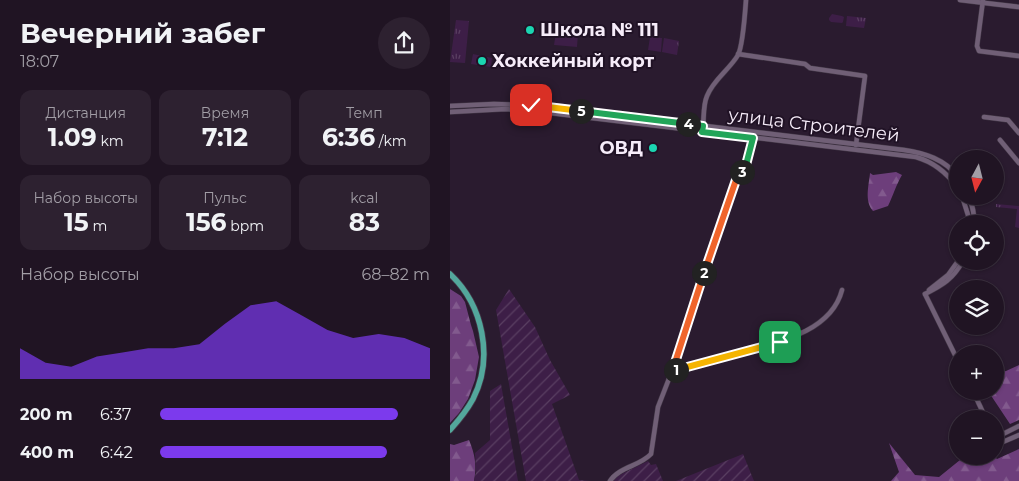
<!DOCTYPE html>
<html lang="ru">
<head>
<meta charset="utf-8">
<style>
  body { margin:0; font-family:Montserrat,sans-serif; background:#2d2130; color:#f1f3f6; height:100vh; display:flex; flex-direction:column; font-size:19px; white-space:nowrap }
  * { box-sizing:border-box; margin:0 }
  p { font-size:16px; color:#a29ea6 }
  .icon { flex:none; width:28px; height:28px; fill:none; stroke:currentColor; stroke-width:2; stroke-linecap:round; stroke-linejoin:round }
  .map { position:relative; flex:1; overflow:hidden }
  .sheet { display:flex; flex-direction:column; background:#201423; width:450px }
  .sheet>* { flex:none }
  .needle { width:32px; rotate:187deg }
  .buttons { position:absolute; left:499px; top:150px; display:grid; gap:10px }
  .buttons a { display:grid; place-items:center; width:55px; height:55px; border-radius:50%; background:#201423; box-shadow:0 1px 4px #0004,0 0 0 1px #3d3341; font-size:25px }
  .pin { position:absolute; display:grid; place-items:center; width:42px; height:42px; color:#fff; margin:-21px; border-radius:10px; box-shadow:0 2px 8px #0006 }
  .km { position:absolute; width:25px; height:25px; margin:-12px; border-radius:50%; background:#222; color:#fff; font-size:14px; line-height:25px; text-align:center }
  .round { display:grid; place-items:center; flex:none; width:52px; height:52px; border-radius:26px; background:#2d2130 }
  .headline { display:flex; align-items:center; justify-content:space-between; height:85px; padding:0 20px }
  h1 { font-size:28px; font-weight:700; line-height:38px }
  .metrics { display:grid; grid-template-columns:repeat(3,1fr); gap:8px; height:85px; padding:5px 20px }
  .metrics div { display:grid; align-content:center; border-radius:12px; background:#2d2130; text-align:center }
  .metrics b { font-size:25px; font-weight:700 }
  .metrics small { font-size:14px; font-weight:400 }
  .metrics p { font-size:14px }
  .chart { height:140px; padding:10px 20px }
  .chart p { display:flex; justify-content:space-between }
  .chart svg { width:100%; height:90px; margin-top:5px; fill:#7c3aed; opacity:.7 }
  ul { padding:0 20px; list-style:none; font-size:16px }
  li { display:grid; grid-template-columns:80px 60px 1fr; align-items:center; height:38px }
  li i { height:12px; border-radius:6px; background:#7c3aed }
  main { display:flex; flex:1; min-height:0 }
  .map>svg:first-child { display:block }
  .grass { fill:#3d1e47 }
  .forest { fill:url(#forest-firs) }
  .park { fill:url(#park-tufts) }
  .garden { fill:url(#garden-furrows) }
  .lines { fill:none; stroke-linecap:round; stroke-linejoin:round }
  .minor-casing { stroke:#443948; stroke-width:5.5 }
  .major-casing { stroke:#443948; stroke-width:7 }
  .minor { stroke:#705f76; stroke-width:4.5 }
  .major { stroke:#53a79c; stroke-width:5.5 }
  .split-1-casing { stroke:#fff; stroke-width:10 }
  .split-2-casing { stroke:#fff; stroke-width:10 }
  .split-3-casing { stroke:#fff; stroke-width:10 }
  .split-4-casing { stroke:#fff; stroke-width:10 }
  .split-5-casing { stroke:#fff; stroke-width:10 }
  .split-6-casing { stroke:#fff; stroke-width:10 }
  .split-1 { stroke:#f5b400; stroke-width:6 }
  .split-2 { stroke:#f0652b; stroke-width:6 }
  .split-3 { stroke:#f0652b; stroke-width:6 }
  .split-4 { stroke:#22a559; stroke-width:6 }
  .split-5 { stroke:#22a559; stroke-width:6 }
  .split-6 { stroke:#f5b400; stroke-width:6 }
  .poi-dot { fill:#1bd5b1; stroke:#201225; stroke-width:2 }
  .labels { text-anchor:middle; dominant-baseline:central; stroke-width:4; stroke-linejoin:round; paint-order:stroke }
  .poi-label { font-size:18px; font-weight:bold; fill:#f6ecf9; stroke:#201225; text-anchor:start }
  .street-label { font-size:18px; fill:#f6ecf9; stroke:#201225 }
</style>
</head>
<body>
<main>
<section class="sheet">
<div class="headline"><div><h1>Вечерний забег</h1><p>18:07</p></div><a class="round"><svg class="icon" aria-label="share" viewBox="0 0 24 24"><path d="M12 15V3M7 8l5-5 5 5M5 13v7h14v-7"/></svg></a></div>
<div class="metrics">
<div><p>Дистанция</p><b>1.09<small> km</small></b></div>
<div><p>Время</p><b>7:12</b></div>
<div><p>Темп</p><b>6:36<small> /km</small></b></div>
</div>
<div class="metrics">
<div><p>Набор высоты</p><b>15<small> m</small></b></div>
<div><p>Пульс</p><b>156<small> bpm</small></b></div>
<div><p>kcal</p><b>83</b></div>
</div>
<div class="chart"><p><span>Набор высоты</span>68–82 m</p>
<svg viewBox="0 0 160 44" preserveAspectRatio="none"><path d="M0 44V29L10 36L20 38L30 33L40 31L50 29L60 29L70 27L80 17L90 8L100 6L110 13L120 20L130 24L140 22L150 24L160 29V44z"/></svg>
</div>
<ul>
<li><b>200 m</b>6:37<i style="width:88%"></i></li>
<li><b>400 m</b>6:42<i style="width:84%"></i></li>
</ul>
</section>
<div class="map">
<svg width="569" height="481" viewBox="0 0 569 481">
  <defs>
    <pattern id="forest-firs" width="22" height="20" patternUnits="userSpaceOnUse" patternTransform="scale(1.25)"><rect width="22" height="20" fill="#6d3e7b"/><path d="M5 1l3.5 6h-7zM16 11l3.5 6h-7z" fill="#825a8e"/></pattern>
    <pattern id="park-tufts" width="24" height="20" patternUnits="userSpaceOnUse" patternTransform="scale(1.25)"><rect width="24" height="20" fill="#3d1e47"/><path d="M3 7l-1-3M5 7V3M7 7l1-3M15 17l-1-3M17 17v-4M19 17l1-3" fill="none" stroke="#5a3f62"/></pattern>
    <pattern id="garden-furrows" width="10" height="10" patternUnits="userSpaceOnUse" patternTransform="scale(1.25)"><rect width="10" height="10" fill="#3d1e47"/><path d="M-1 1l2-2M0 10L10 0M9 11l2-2" fill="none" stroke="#5a3f62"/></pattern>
  </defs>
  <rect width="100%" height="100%" fill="#2a1b2f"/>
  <g class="grass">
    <polygon points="382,14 392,16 394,17 393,22 392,23 381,22 379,20 379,18"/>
    <polygon points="106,32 128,34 127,47 104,45"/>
    <polygon points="200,37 212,38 211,52 198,50"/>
    <polygon points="23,54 42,58 41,67 21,64"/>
  </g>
  <g class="forest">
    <path d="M446,172L452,175C446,185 443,196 438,206L423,211C414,201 419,185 420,173L423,175Z"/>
    <polygon points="0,289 11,296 15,302 21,325 23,331 29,357 25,380 18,399 9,413 0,423"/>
    <polygon points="569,365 569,420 560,424 538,391 545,391 545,374 556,371"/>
    <path d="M19,440C25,454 27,466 24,481H0V444L4,445Z"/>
    <polygon points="439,443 465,475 489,477 510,460 511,456 544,456 547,459 569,449 569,481 441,481 449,472"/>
  </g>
  <g class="park">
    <polygon points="397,16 416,18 414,28 396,26"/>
    <polygon points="6,20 19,21 15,63 0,62"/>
    <polygon points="214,38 229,41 227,55 212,52"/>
    <polygon points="546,204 569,206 569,228 565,227 567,209 546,207"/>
  </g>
  <g class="garden">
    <polygon points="59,289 85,327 100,360 120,395 102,404 129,480 141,481 76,481 46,310"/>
    <polygon points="51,384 68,481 24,481 26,472 25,453 40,440 40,391"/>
    <polygon points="293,454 304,481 226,481"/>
    <polygon points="198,461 201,465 206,464 213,481 157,481"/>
  </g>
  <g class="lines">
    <g class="minor-casing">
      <g id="minor">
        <polyline points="510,0 569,7"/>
        <polyline points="533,0 527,46 529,51 569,56"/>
        <polyline points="288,54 355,64 360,68 415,76 406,145"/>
        <path d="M0,106L44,104L81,105L454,150C474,153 495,159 508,177"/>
        <path d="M0,112L56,109L92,112L466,157C484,162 497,173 508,188"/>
        <polyline points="534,117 558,120 569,133"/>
        <path d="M253,127C254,117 253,105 257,96C263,80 280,69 288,55C293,45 295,13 296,0"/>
        <polyline points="550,140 569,163"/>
        <polyline points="512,196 518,215 519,224"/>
        <path d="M519,196C522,205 525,214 524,224"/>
        <polyline points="479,290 498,275 508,261"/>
        <polyline points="475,294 508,361"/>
        <path d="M475,294C493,285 503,279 513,261"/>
        <path d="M222,371C244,365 266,359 289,353C325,343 381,333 392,290"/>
        <polyline points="523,391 536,419"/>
        <polyline points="545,437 548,444 569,435"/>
        <polyline points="545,438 569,426"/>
        <path d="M160,481C169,467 190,466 201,454L208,407L222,371L286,180C295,167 301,152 303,136"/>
      </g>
    </g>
    <g class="major-casing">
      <path id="major" d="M0,274C33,305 44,358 23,399C17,410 9,420 0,430"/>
    </g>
    <use href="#minor" class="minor"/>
    <use href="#major" class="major"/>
  </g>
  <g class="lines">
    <g class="split-1-casing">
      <polyline id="split-1" points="226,370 330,342"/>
    </g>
    <g class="split-2-casing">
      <polyline id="split-2" points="226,370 222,372 254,273"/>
    </g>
    <g class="split-3-casing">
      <polyline id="split-3" points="254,273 286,180 292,172"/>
    </g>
    <g class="split-4-casing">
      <polyline id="split-4" points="238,124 253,126 252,132 303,138 296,165 292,172"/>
    </g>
    <g class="split-5-casing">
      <polyline id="split-5" points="131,111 238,124"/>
    </g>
    <g class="split-6-casing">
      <polyline id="split-6" points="81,105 131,111"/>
    </g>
    <use href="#split-1" class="split-1"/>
    <use href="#split-2" class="split-2"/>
    <use href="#split-3" class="split-3"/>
    <use href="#split-4" class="split-4"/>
    <use href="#split-5" class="split-5"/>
    <use href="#split-6" class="split-6"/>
  </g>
  <g class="poi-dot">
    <circle cx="80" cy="30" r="5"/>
    <circle cx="32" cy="61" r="5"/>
    <circle cx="203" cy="148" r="5"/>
  </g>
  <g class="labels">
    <g class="poi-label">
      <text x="90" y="30">Школа № 111</text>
      <text x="42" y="61">Хоккейный корт</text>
      <text x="193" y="148" text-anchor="end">ОВД</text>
    </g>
    <g class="street-label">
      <text transform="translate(364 125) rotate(7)">улица Строителей</text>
    </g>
  </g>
</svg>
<div class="buttons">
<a><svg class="needle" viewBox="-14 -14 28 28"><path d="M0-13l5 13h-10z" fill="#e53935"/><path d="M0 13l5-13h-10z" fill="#a29ea6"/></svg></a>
<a><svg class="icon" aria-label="locate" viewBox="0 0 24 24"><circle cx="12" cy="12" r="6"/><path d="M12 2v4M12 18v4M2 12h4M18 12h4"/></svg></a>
<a><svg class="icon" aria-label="layers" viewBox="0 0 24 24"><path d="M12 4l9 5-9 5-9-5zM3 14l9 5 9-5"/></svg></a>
<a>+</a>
<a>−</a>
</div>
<div class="pin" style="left:330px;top:342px;background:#1e9e55"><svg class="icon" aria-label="arrive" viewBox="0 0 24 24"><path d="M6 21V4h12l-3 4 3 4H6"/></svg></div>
<div class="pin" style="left:81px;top:105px;background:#d93025"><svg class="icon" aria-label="check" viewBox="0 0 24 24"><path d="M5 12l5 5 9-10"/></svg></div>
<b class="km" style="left:226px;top:370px">1</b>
<b class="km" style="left:254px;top:273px">2</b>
<b class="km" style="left:292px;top:172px">3</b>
<b class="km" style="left:238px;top:124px">4</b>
<b class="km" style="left:131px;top:111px">5</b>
</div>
</main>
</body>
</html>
